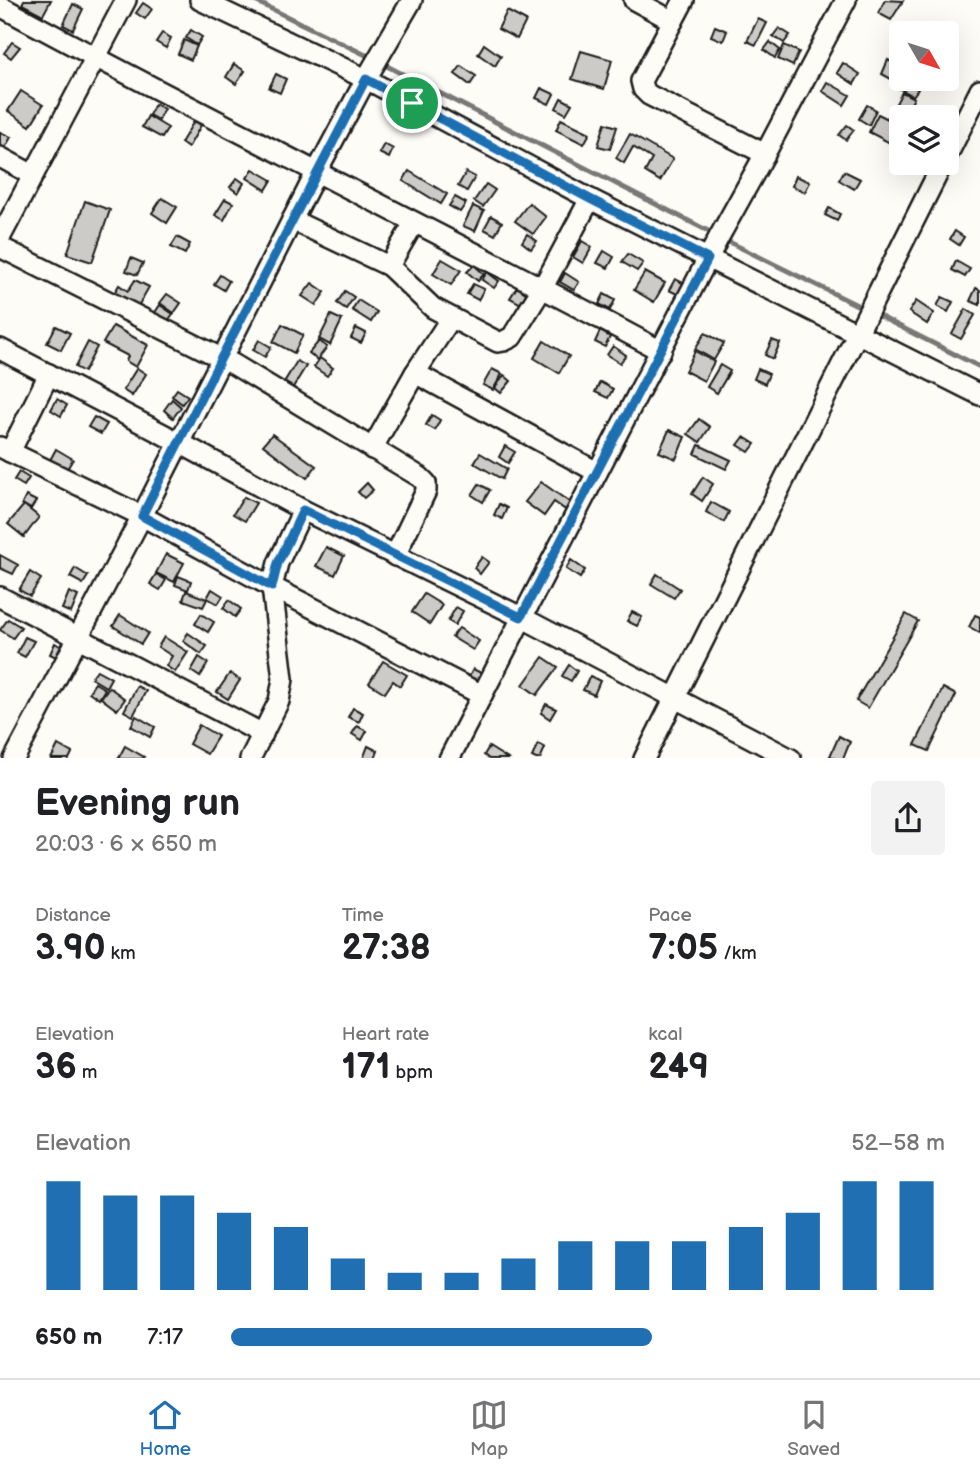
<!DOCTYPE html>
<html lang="en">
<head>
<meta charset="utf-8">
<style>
  body { margin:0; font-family:"Balsamiq Sans",sans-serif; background:#f2f2f2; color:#202124; height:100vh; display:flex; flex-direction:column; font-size:26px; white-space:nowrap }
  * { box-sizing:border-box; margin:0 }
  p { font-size:23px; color:#757577 }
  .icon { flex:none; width:38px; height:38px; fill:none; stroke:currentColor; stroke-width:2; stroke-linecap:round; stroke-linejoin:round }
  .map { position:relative; height:758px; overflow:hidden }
  .details { display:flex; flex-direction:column; background:#fff; flex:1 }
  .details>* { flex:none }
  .needle { width:46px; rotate:129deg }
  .controls { position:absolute; left:889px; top:21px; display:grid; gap:14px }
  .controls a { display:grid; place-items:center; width:70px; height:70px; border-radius:7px; background:#fff; box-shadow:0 7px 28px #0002; font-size:35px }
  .pin { position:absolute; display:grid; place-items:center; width:60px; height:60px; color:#fff; margin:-30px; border:4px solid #fff; border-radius:50%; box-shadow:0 2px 7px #0007 }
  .round { display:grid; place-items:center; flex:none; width:74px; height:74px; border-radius:7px; background:#f2f2f2 }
  .headline { display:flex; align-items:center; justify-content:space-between; height:119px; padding:0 35px }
  h1 { font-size:38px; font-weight:700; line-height:52px }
  .stats { display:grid; grid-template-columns:repeat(3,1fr); gap:10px; height:119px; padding:7px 35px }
  .stats div { display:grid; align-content:center }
  .stats b { font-size:35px; font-weight:700 }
  .stats small { font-size:19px; font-weight:400 }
  .stats p { font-size:19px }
  .chart { height:196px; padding:14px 35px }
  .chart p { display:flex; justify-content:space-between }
  .chart svg { width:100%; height:126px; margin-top:7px; stroke:#1f6fb2; stroke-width:6 }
  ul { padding:0 35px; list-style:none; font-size:23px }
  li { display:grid; grid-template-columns:112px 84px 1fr; align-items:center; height:52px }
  li i { height:18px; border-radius:9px; background:#1f6fb2 }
  .tab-bar { display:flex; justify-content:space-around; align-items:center; height:98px; border-top:2px solid #e0e0e0; background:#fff; font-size:19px; color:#757577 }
  .tab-bar a { display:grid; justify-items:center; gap:4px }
  .tab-bar .current { color:#1f6fb2 }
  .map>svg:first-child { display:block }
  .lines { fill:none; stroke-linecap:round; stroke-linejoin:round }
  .stream { stroke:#797876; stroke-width:5 }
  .building { fill:#cccbc8; stroke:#1c1c1c; stroke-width:2 }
  .minor-casing { stroke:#1c1c1c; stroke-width:24 }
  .minor { stroke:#fdfcf7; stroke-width:19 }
  .route-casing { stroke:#fff; stroke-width:14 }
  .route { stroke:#1f6fb2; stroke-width:9 }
</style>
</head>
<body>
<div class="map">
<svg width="980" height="759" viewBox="0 0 980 759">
  <rect width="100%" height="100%" fill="#fdfcf7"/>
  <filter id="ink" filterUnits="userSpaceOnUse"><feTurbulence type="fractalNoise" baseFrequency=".0143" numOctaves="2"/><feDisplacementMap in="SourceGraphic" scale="14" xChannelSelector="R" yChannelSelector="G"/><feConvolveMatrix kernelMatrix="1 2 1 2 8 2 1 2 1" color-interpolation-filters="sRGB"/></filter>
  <g filter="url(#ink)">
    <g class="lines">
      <g class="stream">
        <polyline points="253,0 372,58"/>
        <polyline points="381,63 714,234"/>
        <polyline points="723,239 865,309"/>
        <polyline points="873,313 980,367"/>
      </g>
    </g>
    <g class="building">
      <polygon points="24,0 51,0 43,15 22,4"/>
      <polygon points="885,0 903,1 891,20 878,13"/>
      <polygon points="143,3 152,9 145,19 136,13"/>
      <polygon points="73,4 83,9 73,30 63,25"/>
      <polygon points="507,11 526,21 517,39 498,29"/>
      <polygon points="758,19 767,23 756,45 747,41"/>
      <polygon points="715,26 727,31 723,41 711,36"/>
      <polygon points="779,28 790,35 784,43 773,36"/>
      <polygon points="191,30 202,37 197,45 186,38"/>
      <polygon points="162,33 171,38 166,48 156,42"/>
      <polygon points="184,40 197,46 191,60 178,54"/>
      <polygon points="12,42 20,47 11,58 4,53"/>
      <polygon points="770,42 780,50 775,58 764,50"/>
      <polygon points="484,44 501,56 495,66 478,54"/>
      <polygon points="784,45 799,52 793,66 778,59"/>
      <polygon points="581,51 612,60 604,89 572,79"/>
      <polygon points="888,60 899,66 893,80 882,74"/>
      <polygon points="843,63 860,74 854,84 837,73"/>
      <polygon points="234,64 245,71 236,84 226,77"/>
      <polygon points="461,66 476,76 470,85 455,74"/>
      <polygon points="276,74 286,79 280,93 269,88"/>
      <polygon points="905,81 918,89 913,96 900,89"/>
      <polygon points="827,82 850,95 844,105 822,91"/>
      <polygon points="541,88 554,94 549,104 536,98"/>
      <polygon points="21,91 43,105 30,126 8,111"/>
      <polygon points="902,92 914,98 905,116 893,109"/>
      <polygon points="561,98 572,104 566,114 556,108"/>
      <polygon points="155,104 164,109 158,120 149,115"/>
      <polygon points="867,105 876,110 869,125 859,119"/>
      <polygon points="878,114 900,125 890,143 869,132"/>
      <polygon points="148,116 168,128 162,138 142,127"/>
      <polygon points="561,119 590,133 584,144 556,130"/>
      <polygon points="194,121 201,125 188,148 181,143"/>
      <polygon points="605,123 617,127 610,149 598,146"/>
      <polygon points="847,125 854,130 846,140 839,135"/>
      <polygon points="0,132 11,137 5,148 0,145"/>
      <polygon points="630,134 673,159 660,181 645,172 652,159 633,147 624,163 616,158"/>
      <polygon points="384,144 393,149 389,158 379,153"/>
      <polygon points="253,169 272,180 266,190 247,178"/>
      <polygon points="409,171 447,194 441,204 403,181"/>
      <polygon points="844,171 860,179 854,189 839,180"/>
      <polygon points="466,172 475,177 467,191 458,186"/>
      <polygon points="796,176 810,182 805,192 792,186"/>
      <polygon points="237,178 244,183 238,193 230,187"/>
      <polygon points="486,184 495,190 483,207 474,201"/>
      <polygon points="455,197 466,203 460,212 449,206"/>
      <polygon points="162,198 177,207 167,223 152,213"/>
      <polygon points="225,199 233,203 224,220 215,215"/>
      <polygon points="85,201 110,210 92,262 67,254"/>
      <polygon points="529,203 546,217 533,234 515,221"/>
      <polygon points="473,206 484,211 475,231 463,226"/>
      <polygon points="829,208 840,214 837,221 825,215"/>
      <polygon points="491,216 502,222 495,235 484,229"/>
      <polygon points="955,231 964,237 959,245 950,239"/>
      <polygon points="527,234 537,241 531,249 522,242"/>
      <polygon points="177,237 190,244 185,254 171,247"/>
      <polygon points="582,241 592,247 583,263 573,257"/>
      <polygon points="604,251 614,257 608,268 597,263"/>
      <polygon points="628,254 643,263 637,271 622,262"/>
      <polygon points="131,258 143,263 137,275 126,271"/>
      <polygon points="442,259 461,270 451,285 433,274"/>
      <polygon points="956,261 970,269 965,277 952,270"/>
      <polygon points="474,265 484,274 478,281 467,272"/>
      <polygon points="487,272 499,281 494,288 482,280"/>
      <polygon points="645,272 665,283 654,302 634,290"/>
      <polygon points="565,273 579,282 574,290 560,282"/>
      <polygon points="220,275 229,281 224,290 214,284"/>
      <polygon points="675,279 685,284 679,295 669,290"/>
      <polygon points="135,280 149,287 137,308 113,295 119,285 128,291"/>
      <polygon points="312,283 325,292 316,305 302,296"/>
      <polygon points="473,284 484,289 478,300 467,294"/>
      <polygon points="517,287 527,294 521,304 510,298"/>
      <polygon points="976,288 980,290 980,305 970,301"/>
      <polygon points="345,291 354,297 346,309 337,303"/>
      <polygon points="167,294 181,303 174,313 160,303"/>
      <polygon points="604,294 615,300 610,310 599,304"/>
      <polygon points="942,297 953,302 948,312 937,306"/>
      <polygon points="358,300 377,312 371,322 352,310"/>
      <polygon points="916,301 934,313 927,324 909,312"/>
      <polygon points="160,305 173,314 166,323 154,314"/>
      <polygon points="966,309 975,315 961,339 952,334"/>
      <polygon points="331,315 342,320 330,345 319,339"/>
      <polygon points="282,324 303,335 294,353 273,342"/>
      <polygon points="56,326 70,333 61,350 47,343"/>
      <polygon points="113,326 148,345 136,367 126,361 128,356 103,343"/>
      <polygon points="356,328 366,333 361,343 351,338"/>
      <polygon points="600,331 610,337 605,347 595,342"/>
      <polygon points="705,333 724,343 714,360 695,349"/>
      <polygon points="259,340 271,347 265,357 253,350"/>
      <polygon points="772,340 780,343 773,359 765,355"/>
      <polygon points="319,341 327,347 317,360 309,353"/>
      <polygon points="544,341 569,356 559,373 534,358"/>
      <polygon points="88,342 97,347 84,372 75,367"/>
      <polygon points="613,346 626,355 620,363 607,355"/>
      <polygon points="695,351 714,362 704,381 685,371"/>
      <polygon points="320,358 333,368 327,376 314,367"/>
      <polygon points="297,361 306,366 292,389 283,384"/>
      <polygon points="720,365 730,371 717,393 707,387"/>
      <polygon points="137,368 146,374 132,396 123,390"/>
      <polygon points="492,369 502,374 493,390 483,385"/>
      <polygon points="758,369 769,374 765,384 754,379"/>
      <polygon points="504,375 511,381 501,393 495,388"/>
      <polygon points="600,382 613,389 608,398 595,392"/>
      <polygon points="177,389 188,396 182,404 172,396"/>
      <polygon points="57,399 67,405 61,416 51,410"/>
      <polygon points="172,399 181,407 173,418 164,410"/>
      <polygon points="432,415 440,420 435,430 426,425"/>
      <polygon points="94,417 107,424 101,434 88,427"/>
      <polygon points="699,419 710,427 700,442 688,434"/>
      <polygon points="669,430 685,437 676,459 659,452"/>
      <polygon points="272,434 316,466 307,478 263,445"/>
      <polygon points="744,437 755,444 749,452 738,445"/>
      <polygon points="699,445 731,460 726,469 695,454"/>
      <polygon points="505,446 515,452 508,463 499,457"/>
      <polygon points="56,449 73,459 67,469 50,460"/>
      <polygon points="480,453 507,469 502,479 474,463"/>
      <polygon points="19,472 29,478 24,486 14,480"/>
      <polygon points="703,477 713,484 702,501 692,494"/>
      <polygon points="541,482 572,504 567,511 554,502 544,516 525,502"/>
      <polygon points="367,483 373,490 364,498 358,492"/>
      <polygon points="479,484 490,490 483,502 472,495"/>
      <polygon points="26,496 36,501 31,509 22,504"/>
      <polygon points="244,497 256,503 245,521 233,514"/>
      <polygon points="711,502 729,512 724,522 706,512"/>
      <polygon points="499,504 507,508 502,519 494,515"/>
      <polygon points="24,505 39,517 24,537 8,524"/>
      <polygon points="326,547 344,556 335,575 316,566"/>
      <polygon points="166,554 184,563 174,582 156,573"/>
      <polygon points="0,555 18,565 13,574 0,568"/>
      <polygon points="482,557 489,562 480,574 474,568"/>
      <polygon points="571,560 585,570 580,578 566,569"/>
      <polygon points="75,568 88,576 83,584 70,577"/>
      <polygon points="30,572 41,579 30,596 19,590"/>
      <polygon points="156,574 166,580 160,590 150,584"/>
      <polygon points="657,574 680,589 674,598 651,584"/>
      <polygon points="178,576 191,581 188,590 175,585"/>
      <polygon points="212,589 223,596 218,604 207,598"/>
      <polygon points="186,591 207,599 203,607 183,600"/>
      <polygon points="69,592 78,596 71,613 62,609"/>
      <polygon points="424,594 442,605 430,624 412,612"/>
      <polygon points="229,600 241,609 235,617 223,608"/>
      <polygon points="456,607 463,611 455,625 448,621"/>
      <polygon points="632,612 642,617 637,626 627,621"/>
      <polygon points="201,614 214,622 208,632 195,624"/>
      <polygon points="906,614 918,621 868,708 856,701"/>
      <polygon points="120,615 148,633 141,644 113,626"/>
      <polygon points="975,615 980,617 980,633 969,627"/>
      <polygon points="8,619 21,627 13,638 0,630"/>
      <polygon points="459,628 479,641 473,650 452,637"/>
      <polygon points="188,633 207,646 201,654 183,641"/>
      <polygon points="25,637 34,641 25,657 17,653"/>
      <polygon points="164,637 188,652 175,672 166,666 172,656 158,647"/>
      <polygon points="55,643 63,648 58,658 50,654"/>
      <polygon points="199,657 208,663 200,677 191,671"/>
      <polygon points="543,657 558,667 537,695 523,685"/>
      <polygon points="383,661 407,675 400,686 393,681 385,693 369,683"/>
      <polygon points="569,665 577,671 571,681 562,676"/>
      <polygon points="473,669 485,675 479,688 466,683"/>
      <polygon points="97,670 111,678 106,687 91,678"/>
      <polygon points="230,673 240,680 228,699 217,692"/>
      <polygon points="590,676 600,681 594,695 583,690"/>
      <polygon points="95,683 105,689 99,699 89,692"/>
      <polygon points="137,686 146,691 133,716 124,711"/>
      <polygon points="109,687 125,699 117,710 101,698"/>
      <polygon points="943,688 956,695 929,751 915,745"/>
      <polygon points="546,704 556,709 550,719 541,713"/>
      <polygon points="353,708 363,713 359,722 348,717"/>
      <polygon points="136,716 155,727 150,737 131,726"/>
      <polygon points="199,725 218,736 207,754 189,744"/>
      <polygon points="357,726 367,731 362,740 352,734"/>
      <polygon points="839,736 850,742 843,759 836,759 830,756"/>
      <polygon points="538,744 545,748 540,759 536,759 532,757"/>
      <polygon points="58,745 72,753 69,759 51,759"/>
      <polygon points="125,746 144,757 143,759 118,759"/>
      <polygon points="368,746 378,751 375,759 363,759"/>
      <polygon points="489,747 508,759 489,759 484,755"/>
    </g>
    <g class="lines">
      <g class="minor-casing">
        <g id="minor">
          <polyline points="200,0 366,79 590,199 980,395"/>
          <polyline points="634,0 673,21"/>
          <polyline points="684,0 641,81 643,89 649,95 765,154"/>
          <path d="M0,6C218,125 442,233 661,351"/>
          <polyline points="947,156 980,90"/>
          <polyline points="0,157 33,175"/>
          <polyline points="292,220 389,266 433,308 498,342 504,341 512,337 543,287 590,199"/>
          <polyline points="0,238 126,0"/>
          <polyline points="0,247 233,364 420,477 426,483 426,491 395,556"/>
          <polyline points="389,266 414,223"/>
          <polyline points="0,349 180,443 303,510 521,617 791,759"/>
          <polyline points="415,373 597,472"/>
          <polyline points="0,447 142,516 272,587 482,695"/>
          <polyline points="372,449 415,373 451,318"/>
          <polyline points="10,452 49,374"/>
          <polyline points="0,597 263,734"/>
          <polyline points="14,759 142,516 317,171 366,79 412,0"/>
          <polyline points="250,759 279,701 283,679 272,587 278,563 303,510"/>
          <polyline points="449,759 719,237 765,154 846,0"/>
          <polyline points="644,759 943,163"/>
        </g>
      </g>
      <use href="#minor" class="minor"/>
    </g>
  </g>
  <g class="lines" filter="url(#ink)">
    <g class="route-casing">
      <polygon id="route" points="366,79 590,199 708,259 521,617 303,510 278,563 272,587 142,516 221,358"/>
    </g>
    <use href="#route" class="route"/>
  </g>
</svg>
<div class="controls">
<a><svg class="needle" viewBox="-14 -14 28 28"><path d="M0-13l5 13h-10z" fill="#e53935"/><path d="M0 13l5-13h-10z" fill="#757577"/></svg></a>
<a><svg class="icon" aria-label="layers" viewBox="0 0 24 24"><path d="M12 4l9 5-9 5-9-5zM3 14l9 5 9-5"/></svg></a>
</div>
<div class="pin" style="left:412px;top:103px;background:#1e9e55"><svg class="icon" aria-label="arrive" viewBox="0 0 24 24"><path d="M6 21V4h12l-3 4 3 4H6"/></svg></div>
</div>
<section class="details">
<div class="headline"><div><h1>Evening run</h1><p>20:03 · 6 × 650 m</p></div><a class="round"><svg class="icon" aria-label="share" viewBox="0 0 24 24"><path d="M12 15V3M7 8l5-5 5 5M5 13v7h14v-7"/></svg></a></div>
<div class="stats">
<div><p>Distance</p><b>3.90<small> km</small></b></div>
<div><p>Time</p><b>27:38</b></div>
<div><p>Pace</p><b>7:05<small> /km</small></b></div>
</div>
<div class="stats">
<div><p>Elevation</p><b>36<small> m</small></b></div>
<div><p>Heart rate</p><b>171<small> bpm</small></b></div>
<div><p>kcal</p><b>249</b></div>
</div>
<div class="chart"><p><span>Elevation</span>52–58 m</p>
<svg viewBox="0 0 160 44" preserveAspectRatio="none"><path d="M5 44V6M15 44V11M25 44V11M35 44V17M45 44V22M55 44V33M65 44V38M75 44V38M85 44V33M95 44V27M105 44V27M115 44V27M125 44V22M135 44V17M145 44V6M155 44V6"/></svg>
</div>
<ul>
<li><b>650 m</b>7:17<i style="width:59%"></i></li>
</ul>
</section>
<nav class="tab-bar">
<a class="current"><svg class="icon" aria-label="home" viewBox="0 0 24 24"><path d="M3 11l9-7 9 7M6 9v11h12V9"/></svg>Home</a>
<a><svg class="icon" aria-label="map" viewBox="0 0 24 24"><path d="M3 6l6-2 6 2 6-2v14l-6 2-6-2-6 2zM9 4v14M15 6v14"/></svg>Map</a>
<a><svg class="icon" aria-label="saved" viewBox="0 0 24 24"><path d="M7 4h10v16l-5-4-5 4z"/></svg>Saved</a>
</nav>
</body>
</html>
